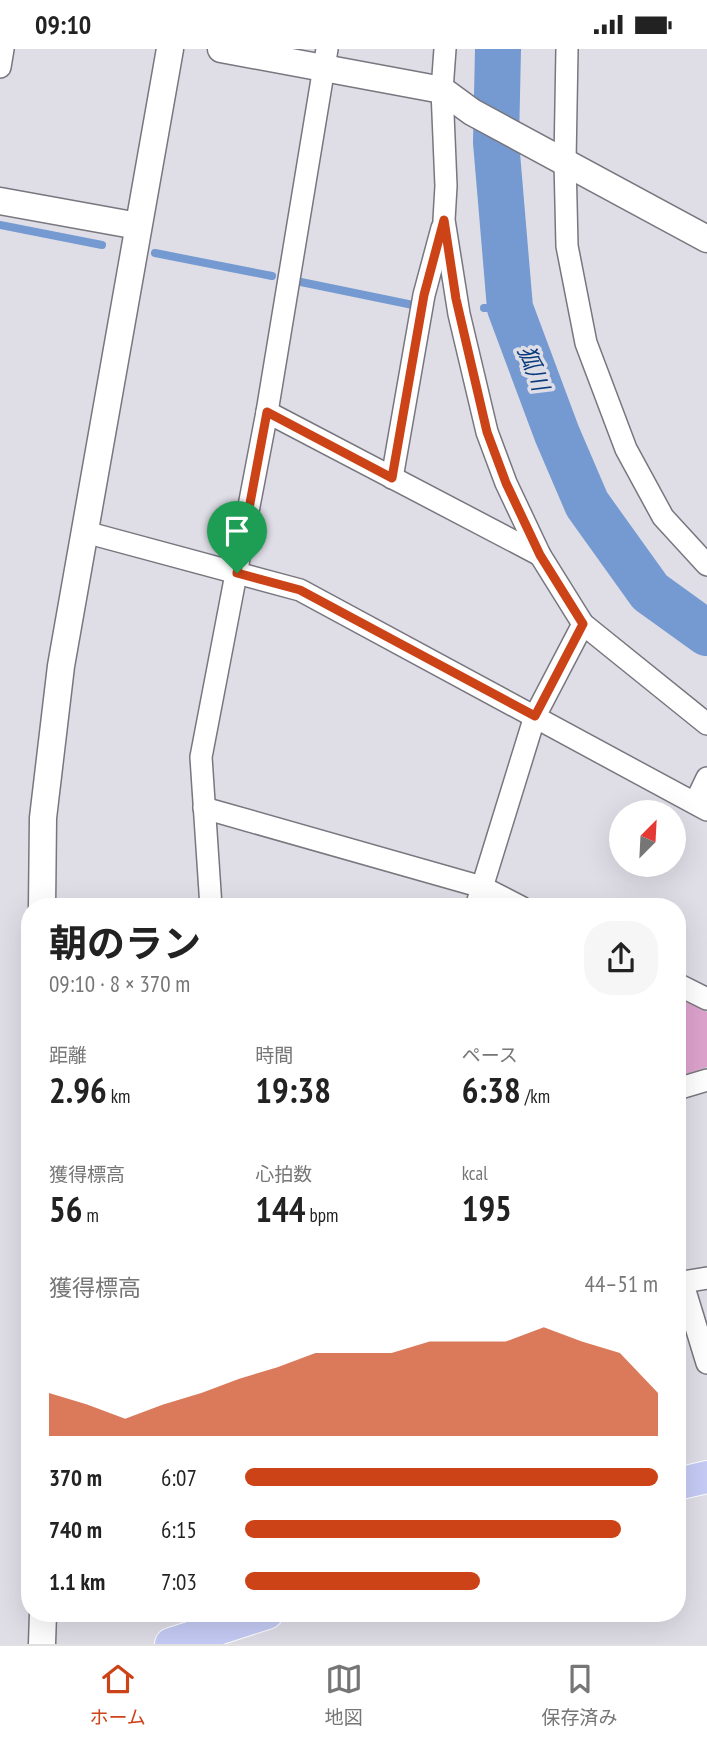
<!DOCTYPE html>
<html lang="ja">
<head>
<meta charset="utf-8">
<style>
  body { margin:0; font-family:"PT Sans Narrow","Noto Sans JP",sans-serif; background:#f6f6f6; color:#222; height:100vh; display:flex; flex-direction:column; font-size:26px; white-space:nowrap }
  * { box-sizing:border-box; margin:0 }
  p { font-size:23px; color:#767676 }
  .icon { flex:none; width:38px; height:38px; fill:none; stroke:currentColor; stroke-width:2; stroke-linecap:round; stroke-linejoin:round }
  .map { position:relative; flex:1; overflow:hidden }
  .details { position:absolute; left:21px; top:849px; width:665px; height:724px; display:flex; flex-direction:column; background:#fff; border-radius:28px; box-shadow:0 7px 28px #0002 }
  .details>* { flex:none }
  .needle { width:46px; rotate:24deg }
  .buttons { position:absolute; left:609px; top:751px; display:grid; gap:14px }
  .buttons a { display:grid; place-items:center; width:77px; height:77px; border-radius:50%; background:#fff; box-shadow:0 7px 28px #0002; font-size:35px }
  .pin { position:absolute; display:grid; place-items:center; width:60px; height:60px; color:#fff; margin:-72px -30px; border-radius:50% 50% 50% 0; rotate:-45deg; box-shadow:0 0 7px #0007 }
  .pin .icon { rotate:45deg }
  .round { display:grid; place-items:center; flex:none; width:74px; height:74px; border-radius:28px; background:#f6f6f6 }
  .head { display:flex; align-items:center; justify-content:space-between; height:119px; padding:0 28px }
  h1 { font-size:38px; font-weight:700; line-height:52px }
  .stats { display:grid; grid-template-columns:repeat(3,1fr); gap:10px; height:119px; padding:7px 28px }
  .stats div { display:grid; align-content:center }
  .stats b { font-size:35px; font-weight:700 }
  .stats small { font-size:19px; font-weight:400 }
  .stats p { font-size:19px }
  .chart { height:196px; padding:14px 28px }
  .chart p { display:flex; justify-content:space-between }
  .chart svg { width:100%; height:126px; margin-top:7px; fill:#cb4317; opacity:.7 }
  ul { padding:0 28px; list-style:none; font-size:23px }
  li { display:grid; grid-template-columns:112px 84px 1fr; align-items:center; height:52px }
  li i { height:18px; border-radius:9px; background:#cb4317 }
  .status { display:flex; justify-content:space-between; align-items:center; height:49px; padding:0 35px; background:#fff; direction:ltr }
  .status svg { height:19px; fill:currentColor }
  .tabs { display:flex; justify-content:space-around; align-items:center; height:98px; border-top:2px solid #e0e0e0; background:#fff; font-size:19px; color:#767676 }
  .tabs a { display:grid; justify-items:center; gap:4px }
  .tabs .current { color:#cb4317 }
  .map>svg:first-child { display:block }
  .green { fill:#dda3cd }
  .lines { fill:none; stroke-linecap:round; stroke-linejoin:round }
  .stream { stroke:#749ad1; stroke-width:8 }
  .river { stroke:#749ad1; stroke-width:46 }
  .minor-casing { stroke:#78767e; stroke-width:24 }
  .tertiary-casing { stroke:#78767e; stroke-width:29 }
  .primary-casing { stroke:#fff; stroke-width:34 }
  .minor { stroke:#fff; stroke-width:21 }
  .tertiary { stroke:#fff; stroke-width:26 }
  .primary { stroke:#c5cbf5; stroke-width:32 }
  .route-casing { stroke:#fff; stroke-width:14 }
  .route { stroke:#cb4317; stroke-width:9 }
  .labels { text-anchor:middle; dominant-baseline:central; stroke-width:7; stroke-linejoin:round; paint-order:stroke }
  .water-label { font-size:23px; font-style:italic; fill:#073b7c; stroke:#dfdde6 }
</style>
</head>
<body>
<div class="status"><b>09:10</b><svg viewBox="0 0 49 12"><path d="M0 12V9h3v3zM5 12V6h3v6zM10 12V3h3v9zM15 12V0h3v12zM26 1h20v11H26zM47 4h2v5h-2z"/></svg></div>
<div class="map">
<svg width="707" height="1595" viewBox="0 0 707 1595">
  <rect width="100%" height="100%" fill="#dfdde6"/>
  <polygon class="green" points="677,948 707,963 707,1018 677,1028"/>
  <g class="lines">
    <g class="stream">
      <polyline points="0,176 102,196"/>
      <polyline points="155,204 272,227"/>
      <polyline points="296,232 413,256"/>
      <polyline points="484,259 510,259"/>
    </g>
    <polyline class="river" points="498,0 496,93 510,259 557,385 587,455 650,543 707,584"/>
    <g class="minor-casing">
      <g id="minor">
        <polyline points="445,0 442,41 446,137 444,171 459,265 487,383 506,434 540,506 583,575 707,675"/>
        <polyline points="567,0 565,112 567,197 586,294 626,400 663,468 707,516"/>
        <polyline points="0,18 3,0"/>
        <polyline points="267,363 540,506"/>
        <polyline points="392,429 424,246 442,179"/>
        <polyline points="85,483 300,541 707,761"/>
        <polyline points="695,754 707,729"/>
        <polyline points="204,759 482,838 521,858"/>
        <polyline points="211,858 201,708 267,363 327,0"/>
        <polyline points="476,858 535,667 583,575"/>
        <polyline points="677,935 707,950"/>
        <polyline points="677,1040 707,1031"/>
        <polyline points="682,1232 707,1314"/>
        <polyline points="677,1234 707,1229"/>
      </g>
    </g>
    <g class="tertiary-casing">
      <g id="tertiary">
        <polyline points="221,0 442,41 472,63 707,190"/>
        <polyline points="0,152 138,177"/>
        <polyline points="42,858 43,769 61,617 170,0"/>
        <polyline points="42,1595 43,1564"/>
      </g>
    </g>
    <g class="primary-casing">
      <g id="primary">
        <polyline points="677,1435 707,1428"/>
        <polyline points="171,1595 267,1564"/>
      </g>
    </g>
    <use href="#minor" class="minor"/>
    <use href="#tertiary" class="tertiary"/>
    <use href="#primary" class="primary"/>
  </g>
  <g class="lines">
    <g class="route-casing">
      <polygon id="route" points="444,171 456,250 487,383 506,434 540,506 583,575 535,667 300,541 237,524 267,363 392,429 424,246"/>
    </g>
    <use href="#route" class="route"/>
  </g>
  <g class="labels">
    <g class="water-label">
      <text transform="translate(534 319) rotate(69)">狐川</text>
    </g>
  </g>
</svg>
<div class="buttons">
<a><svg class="needle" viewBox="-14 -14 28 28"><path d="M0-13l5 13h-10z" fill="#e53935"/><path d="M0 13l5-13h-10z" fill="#767676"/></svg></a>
</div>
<div class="pin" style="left:237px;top:524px;background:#1e9e55"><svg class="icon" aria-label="arrive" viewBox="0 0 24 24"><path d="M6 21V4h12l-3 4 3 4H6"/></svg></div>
<section class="details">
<div class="head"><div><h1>朝のラン</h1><p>09:10 · 8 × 370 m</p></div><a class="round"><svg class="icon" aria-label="share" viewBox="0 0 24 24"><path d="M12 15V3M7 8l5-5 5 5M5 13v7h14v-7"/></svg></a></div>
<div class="stats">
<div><p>距離</p><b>2.96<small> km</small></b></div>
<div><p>時間</p><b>19:38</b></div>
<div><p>ペース</p><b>6:38<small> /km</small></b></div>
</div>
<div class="stats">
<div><p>獲得標高</p><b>56<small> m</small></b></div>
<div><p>心拍数</p><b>144<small> bpm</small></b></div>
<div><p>kcal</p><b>195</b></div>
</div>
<div class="chart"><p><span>獲得標高</span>44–51 m</p>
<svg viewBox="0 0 160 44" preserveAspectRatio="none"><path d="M0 44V29L10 33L20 38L30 33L40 29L50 24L60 20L70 15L80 15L90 15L100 11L110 11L120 11L130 6L140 11L150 15L160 29V44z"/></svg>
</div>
<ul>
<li><b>370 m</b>6:07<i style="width:100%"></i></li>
<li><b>740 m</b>6:15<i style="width:91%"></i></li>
<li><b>1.1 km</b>7:03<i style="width:57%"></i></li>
</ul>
</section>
</div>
<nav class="tabs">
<a class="current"><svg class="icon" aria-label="home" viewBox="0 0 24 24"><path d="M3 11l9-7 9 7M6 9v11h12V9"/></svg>ホーム</a>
<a><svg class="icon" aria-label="map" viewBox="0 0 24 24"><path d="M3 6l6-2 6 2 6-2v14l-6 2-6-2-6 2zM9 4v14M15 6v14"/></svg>地図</a>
<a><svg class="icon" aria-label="saved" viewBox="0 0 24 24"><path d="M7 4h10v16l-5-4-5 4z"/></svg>保存済み</a>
</nav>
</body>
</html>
